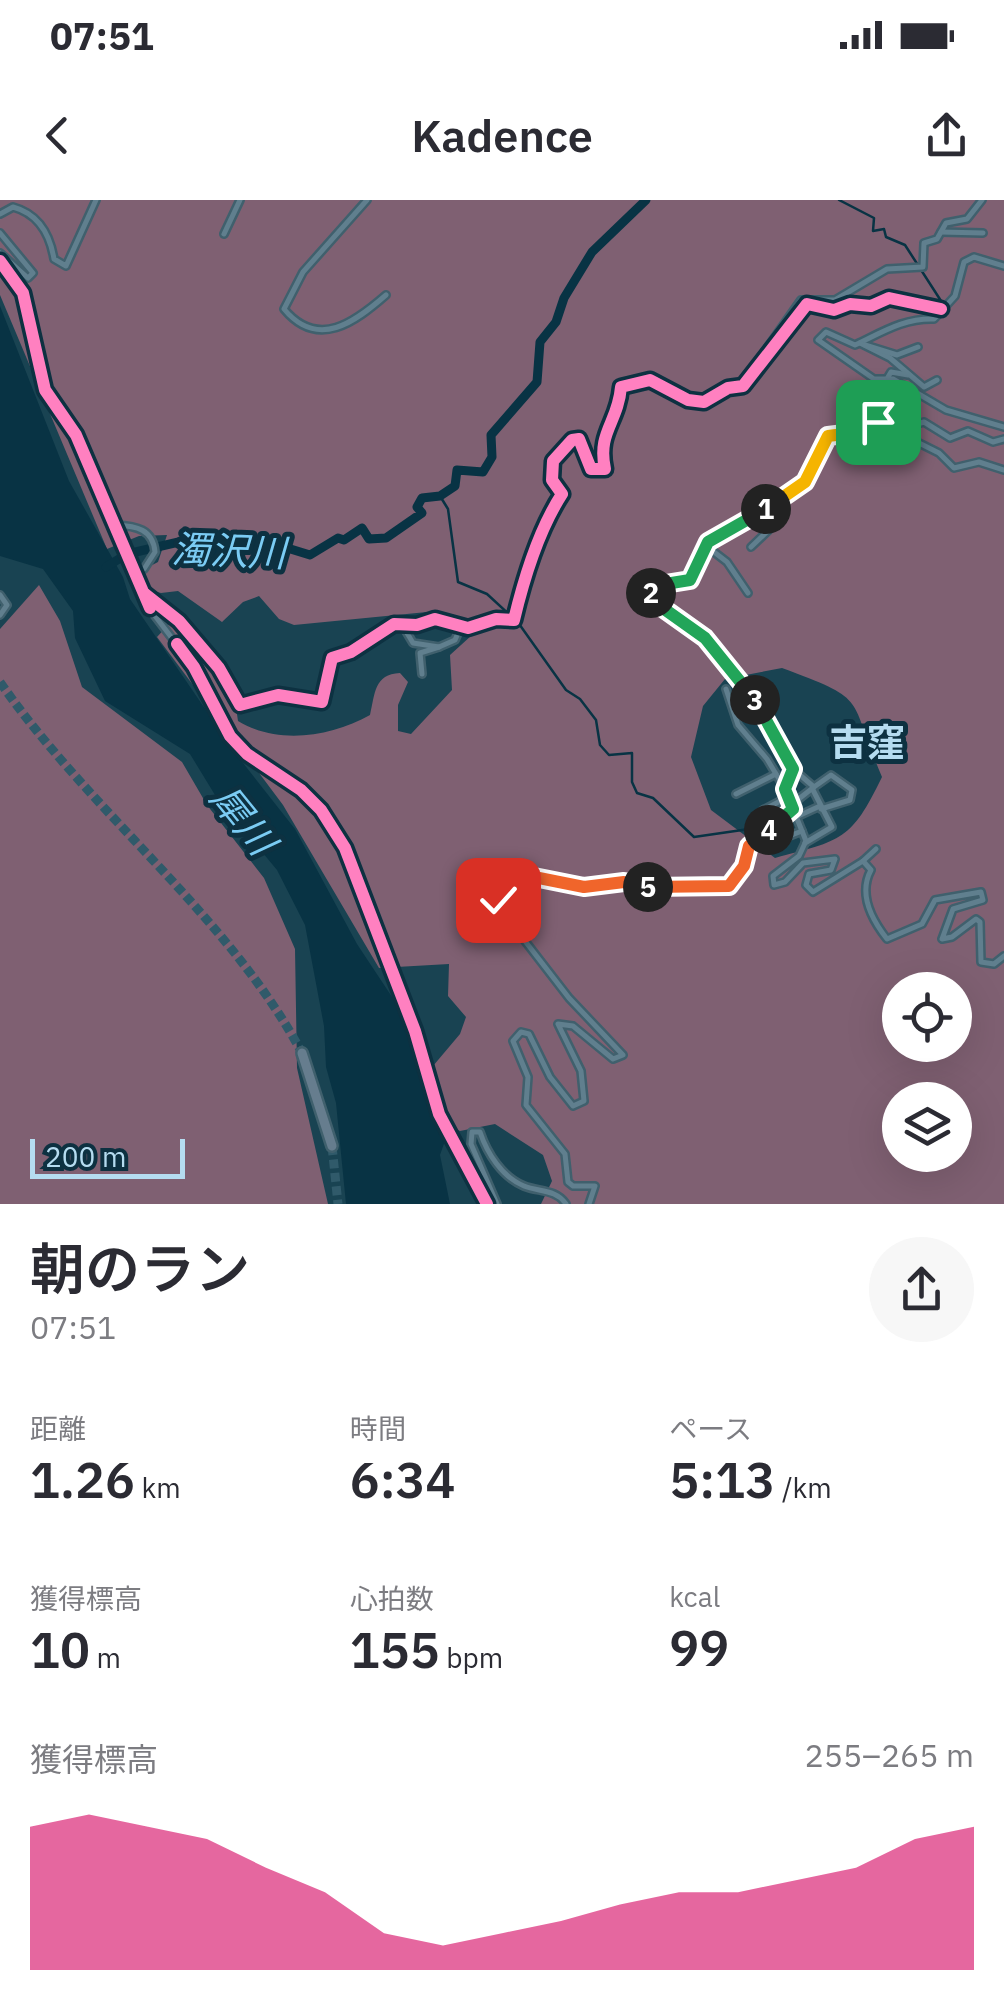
<!DOCTYPE html>
<html lang="ja">
<head>
<meta charset="utf-8">
<style>
  body { margin:0; font-family:"IBM Plex Sans","Noto Sans JP",sans-serif; background:#f7f7f7; color:#2b2b33; height:100vh; display:flex; flex-direction:column; font-size:38px; white-space:nowrap }
  * { box-sizing:border-box; margin:0 }
  p { font-size:32px; color:#7c7c81 }
  .icon { flex:none; width:55px; height:55px; fill:none; stroke:currentColor; stroke-width:2; stroke-linecap:round; stroke-linejoin:round }
  .map { position:relative; height:1004px; overflow:hidden }
  .sheet { display:flex; flex-direction:column; background:#fff; flex:1 }
  .sheet>* { flex:none }
  .fabs { position:absolute; left:882px; top:772px; display:grid; gap:20px }
  .fabs a { display:grid; place-items:center; width:90px; height:90px; border-radius:50%; background:#fff; box-shadow:0 10px 40px #0002; font-size:50px }
  .scale { position:absolute; left:30px; bottom:25px; width:155px; box-sizing:border-box; padding-left:10px; border:5px solid #b5dcf0; border-top:0; font-size:28px; line-height:35px; white-space:nowrap; color:#b5dcf0; -webkit-text-stroke:8px #0d3141; paint-order:stroke }
  .pin { position:absolute; display:grid; place-items:center; width:85px; height:85px; color:#fff; margin:-42px; border-radius:20px; box-shadow:0 5px 15px #0006 }
  .km { position:absolute; width:50px; height:50px; margin:-25px; border-radius:50%; background:#222; color:#fff; font-size:28px; line-height:50px; text-align:center }
  .round { display:grid; place-items:center; flex:none; width:105px; height:105px; border-radius:52px; background:#f7f7f7 }
  .overview { display:flex; align-items:center; justify-content:space-between; height:170px; padding:0 30px }
  h1 { font-size:55px; font-weight:600; line-height:75px }
  .figures { display:grid; grid-template-columns:repeat(3,1fr); gap:15px; height:170px; padding:10px 30px }
  .figures div { display:grid; align-content:center }
  .figures b { font-size:50px; font-weight:600 }
  .figures small { font-size:28px; font-weight:400 }
  .figures p { font-size:28px }
  .chart { height:280px; padding:20px 30px }
  .chart p { display:flex; justify-content:space-between }
  .chart svg { width:100%; height:180px; margin-top:10px; fill:#db2777; opacity:.7 }
  .status { display:flex; justify-content:space-between; align-items:center; height:70px; padding:0 50px; background:#fff; direction:ltr }
  .status svg { height:28px; fill:currentColor }
  header { display:flex; justify-content:space-between; align-items:center; height:130px; padding:0 30px; background:#fff; font-size:45px; font-weight:600 }
  .map>svg:first-child { display:block }
  .green { fill:#7f6072; fill-rule:evenodd }
  .water { fill:#083344 }
  .lines { fill:none; stroke-linecap:round; stroke-linejoin:round }
  .stream { stroke:#083344; stroke-width:2.5 }
  .river { stroke:#083344; stroke-width:9 }
  .minor-tunnel { stroke:#305a6a; stroke-width:5; stroke-dasharray:5 2.5; stroke-linecap:butt }
  .highway-tunnel { stroke:#305a6a; stroke-width:9; stroke-dasharray:9 4.5; stroke-linecap:butt }
  .minor-casing { stroke:#40606d; stroke-width:10 }
  .highway-casing { stroke:#40606d; stroke-width:14 }
  .minor { stroke:#607f8e; stroke-width:5 }
  .highway { stroke:#667d8e; stroke-width:9 }
  .cycleway-casing { stroke:#0d3141; stroke-width:19 }
  .cycleway { stroke:#ff80c0; stroke-width:12 }
  .split-1-casing { stroke:#fff; stroke-width:20 }
  .split-2-casing { stroke:#fff; stroke-width:20 }
  .split-3-casing { stroke:#fff; stroke-width:20 }
  .split-4-casing { stroke:#fff; stroke-width:20 }
  .split-5-casing { stroke:#fff; stroke-width:20 }
  .split-6-casing { stroke:#fff; stroke-width:20 }
  .split-7-casing { stroke:#fff; stroke-width:20 }
  .split-1 { stroke:#f5b400; stroke-width:12 }
  .split-2 { stroke:#22a559; stroke-width:12 }
  .split-3 { stroke:#22a559; stroke-width:12 }
  .split-4 { stroke:#22a559; stroke-width:12 }
  .split-5 { stroke:#f0652b; stroke-width:12 }
  .split-6 { stroke:#f0652b; stroke-width:12 }
  .split-7 { stroke:#f5b400; stroke-width:12 }
  .labels { text-anchor:middle; dominant-baseline:central; stroke-width:10; stroke-linejoin:round; paint-order:stroke }
  .water-label { font-size:38px; font-style:italic; fill:#7bccf4; stroke:#0d3141 }
  .neighbourhood-label { font-size:38px; font-weight:bold; fill:#b5dcf0; stroke:#0d3141 }
</style>
</head>
<body>
<div class="status"><b>07:51</b><svg viewBox="0 0 49 12"><path d="M0 12V9h3v3zM5 12V6h3v6zM10 12V3h3v9zM15 12V0h3v12zM26 1h20v11H26zM47 4h2v5h-2z"/></svg></div>
<header><svg class="icon" aria-label="back" viewBox="0 0 24 24"><path d="M15 5l-7 7 7 7"/></svg>Kadence<svg class="icon" aria-label="share" viewBox="0 0 24 24"><path d="M12 15V3M7 8l5-5 5 5M5 13v7h14v-7"/></svg></header>
<div class="map">
<svg width="1004" height="1004" viewBox="0 0 1004 1004">
  <rect width="100%" height="100%" fill="#194352"/>
  <g class="green">
    <path d="M0,0H1004V1004H541L552,981L543,955L495,924L460,931L452,927L433,866L460,834L466,817L448,796L449,764L379,768L283,605L157,437L169,424L188,418L231,473L238,521C277,545 331,537 370,515C375,494 374,474 400,473L408,482L398,505V531L411,534L452,490L450,455L472,435L469,419L427,412L294,425L279,419L259,396L243,402L222,422L178,391L161,393L131,385L129,377L158,362L167,335L139,336L107,349L0,95ZM782,468C871,501 847,495 882,577C851,641 842,640 775,658L711,610L691,557L703,506L725,479ZM900,790H955V845H900ZM900,900H955V955H900Z"/>
    <polygon points="39,385 60,421 82,487 182,562 207,605 264,678 295,749 297,868 328,1004 0,1004 0,429"/>
  </g>
  <polygon class="water" points="0,106 69,281 123,377 130,399 236,554 295,629 357,744 402,812 446,938 440,955 450,1004 346,1004 336,903 326,867 324,826 305,725 277,670 215,595 190,554 105,501 75,438 73,411 43,369 0,356"/>
  <g class="lines">
    <g class="stream">
      <polyline points="839,0 874,18 873,31 884,29 886,37 905,45 943,104"/>
      <polyline points="440,296 448,309 458,382 487,394 511,416"/>
      <polyline points="517,421 566,490 580,499 596,520 600,545 609,555 632,553 632,582 637,593 653,598 694,637 756,628"/>
    </g>
    <polyline class="river" points="106,367 127,354 183,341 206,354 271,343 310,355 338,338 344,340 362,328 369,339 386,338 422,313 417,307 422,298 440,296 455,286 457,270 483,272 492,257 491,235 537,182 540,142 556,122 564,98 592,52 646,0"/>
    <path class="minor-tunnel" d="M275,570C344,622 357,680 385,758"/>
    <g class="highway-tunnel">
      <path d="M0,482C89,611 229,716 302,853"/>
      <polyline points="332,946 338,1004"/>
    </g>
    <g class="minor-casing">
      <g id="minor">
        <path d="M367,0L303,72L284,109C318,150 355,122 386,95"/>
        <path d="M0,14L13,7C39,14 50,35 54,59L66,66L96,0"/>
        <polyline points="941,32 983,33"/>
        <polyline points="0,33 33,73 28,78 0,53"/>
        <polyline points="224,34 240,0"/>
        <polyline points="0,61 23,93 45,190 76,235 149,408 194,467 230,536 247,554 275,570"/>
        <path d="M1004,66L974,57L964,62L955,96L934,119C903,118 881,133 855,145L826,132L818,140L874,179H893L946,210L1004,227"/>
        <polyline points="860,143 890,158 924,187 937,180"/>
        <polyline points="865,145 897,155 918,147"/>
        <polyline points="753,168 801,100 835,100 887,69 923,67 924,43 937,39 946,23 967,19 982,0"/>
        <polyline points="888,177 891,172 908,175"/>
        <polyline points="868,231 878,222 897,230 924,222 950,238 968,231 993,242 1004,239"/>
        <path d="M116,325C136,326 153,329 155,352L144,369L137,370"/>
        <polyline points="705,345 727,362 748,393"/>
        <polyline points="751,347 774,325 770,308"/>
        <path d="M145,394L179,421L219,468L240,505L278,495L322,502L332,458L351,452L394,424L417,425L435,419L468,428L496,419L514,420C524,378 538,331 562,294L552,280L553,261L572,240L579,239L591,269H605C597,232 618,223 621,187L650,180L688,200L704,202L728,188L743,186L807,104L834,110L850,104L871,106L889,98L941,109"/>
        <polyline points="0,395 7,405 0,415"/>
        <polyline points="401,423 413,443 439,447 455,440 461,426"/>
        <polyline points="422,474 420,453 439,447"/>
        <polyline points="726,489 738,525 767,559 785,589"/>
        <path d="M793,569L785,589L806,641L799,656L773,676L774,685L785,682L803,663L835,659L831,670L809,674L806,685L813,692L863,661L871,670C858,694 872,720 887,739L922,724L935,700L981,692L983,700L953,709L942,739L952,737L976,719L980,722L981,762L994,764L1004,756"/>
        <polyline points="814,587 831,575 852,590 850,600 821,609"/>
        <polyline points="736,594 776,574"/>
        <polyline points="791,605 814,587 793,569 766,515 732,468 705,438 653,401 652,390 690,380 708,342 799,288 833,233 868,231 887,245 913,240 939,253 954,268 979,262 1004,270"/>
        <polyline points="763,610 788,597"/>
        <polyline points="796,617 820,606"/>
        <polyline points="784,638 802,631"/>
        <polyline points="805,643 832,627 813,590"/>
        <polyline points="863,661 876,649"/>
        <polyline points="385,758 415,831 439,914 487,1004"/>
        <path d="M497,1004L471,944L472,932H480C487,953 502,977 524,986C539,992 556,989 566,1004"/>
        <path d="M589,1004L595,986H573L568,982L565,954L526,905L528,877L513,841L521,832L529,834L550,877L573,906L584,901L581,871L558,824L573,826L613,859L623,855L569,798L525,741L511,709L485,694L481,681L487,677L506,680L529,676L584,687L624,682L723,688L741,672L749,646C765,634 775,619 793,609"/>
      </g>
    </g>
    <g class="highway-casing">
      <polyline id="highway" points="302,853 332,946"/>
    </g>
    <use href="#minor" class="minor"/>
    <use href="#highway" class="highway"/>
    <g class="cycleway-casing">
      <g id="cycleway">
        <polyline points="0,61 23,93 45,190 76,235 150,408"/>
        <path d="M145,394L179,421L219,468L240,505L278,495L322,502L332,458L351,452L394,424L417,425L435,419L468,428L496,419L514,420C524,378 538,331 562,294L552,280L553,261L572,240L579,239L591,269H605C597,232 618,223 621,187L650,180L688,200L704,202L728,188L743,186L807,104L834,110L850,104L871,106L889,98L941,109"/>
        <polyline points="177,444 194,467 230,536 247,554 301,590 321,610 345,648 415,831 439,914 487,1004"/>
      </g>
    </g>
    <use href="#cycleway" class="cycleway"/>
  </g>
  <g class="lines">
    <g class="split-1-casing">
      <polyline id="split-1" points="766,309 805,282 828,236 868,231 878,222"/>
    </g>
    <g class="split-2-casing">
      <polyline id="split-2" points="651,393 659,385 690,380 708,342 766,309"/>
    </g>
    <g class="split-3-casing">
      <polyline id="split-3" points="651,393 653,401 705,438 755,500"/>
    </g>
    <g class="split-4-casing">
      <polyline id="split-4" points="755,500 793,569 785,589 793,609 769,630"/>
    </g>
    <g class="split-5-casing">
      <polyline id="split-5" points="648,687 729,686 744,666 749,646 769,630"/>
    </g>
    <g class="split-6-casing">
      <polyline id="split-6" points="497,679 529,676 584,687 624,682 648,687"/>
    </g>
    <g class="split-7-casing">
      <polyline id="split-7" points="497,679 487,676 480,685 498,700"/>
    </g>
    <use href="#split-1" class="split-1"/>
    <use href="#split-2" class="split-2"/>
    <use href="#split-3" class="split-3"/>
    <use href="#split-4" class="split-4"/>
    <use href="#split-5" class="split-5"/>
    <use href="#split-6" class="split-6"/>
    <use href="#split-7" class="split-7"/>
  </g>
  <g class="labels">
    <g class="water-label">
      <text transform="translate(229 350) rotate(2)">濁沢川</text>
      <text transform="translate(244 619) rotate(51)">犀川</text>
    </g>
    <g class="neighbourhood-label">
      <text x="867" y="541">吉窪</text>
    </g>
  </g>
</svg>
<div class="fabs">
<a><svg class="icon" aria-label="locate" viewBox="0 0 24 24"><circle cx="12" cy="12" r="6"/><path d="M12 2v4M12 18v4M2 12h4M18 12h4"/></svg></a>
<a><svg class="icon" aria-label="layers" viewBox="0 0 24 24"><path d="M12 4l9 5-9 5-9-5zM3 14l9 5 9-5"/></svg></a>
</div>
<div class="scale">200 m</div>
<div class="pin" style="left:878px;top:222px;background:#1e9e55"><svg class="icon" aria-label="arrive" viewBox="0 0 24 24"><path d="M6 21V4h12l-3 4 3 4H6"/></svg></div>
<div class="pin" style="left:498px;top:700px;background:#d93025"><svg class="icon" aria-label="check" viewBox="0 0 24 24"><path d="M5 12l5 5 9-10"/></svg></div>
<b class="km" style="left:766px;top:309px">1</b>
<b class="km" style="left:651px;top:393px">2</b>
<b class="km" style="left:755px;top:500px">3</b>
<b class="km" style="left:769px;top:630px">4</b>
<b class="km" style="left:648px;top:687px">5</b>
</div>
<section class="sheet">
<div class="overview"><div><h1>朝のラン</h1><p>07:51</p></div><a class="round"><svg class="icon" aria-label="share" viewBox="0 0 24 24"><path d="M12 15V3M7 8l5-5 5 5M5 13v7h14v-7"/></svg></a></div>
<div class="figures">
<div><p>距離</p><b>1.26<small> km</small></b></div>
<div><p>時間</p><b>6:34</b></div>
<div><p>ペース</p><b>5:13<small> /km</small></b></div>
</div>
<div class="figures">
<div><p>獲得標高</p><b>10<small> m</small></b></div>
<div><p>心拍数</p><b>155<small> bpm</small></b></div>
<div><p>kcal</p><b>99</b></div>
</div>
<div class="chart"><p><span>獲得標高</span>255–265 m</p>
<svg viewBox="0 0 160 44" preserveAspectRatio="none"><path d="M0 44V9L10 6L20 9L30 12L40 19L50 25L60 35L70 38L80 35L90 32L100 28L110 25L120 25L130 22L140 19L150 12L160 9V44z"/></svg>
</div>
</section>
</body>
</html>
